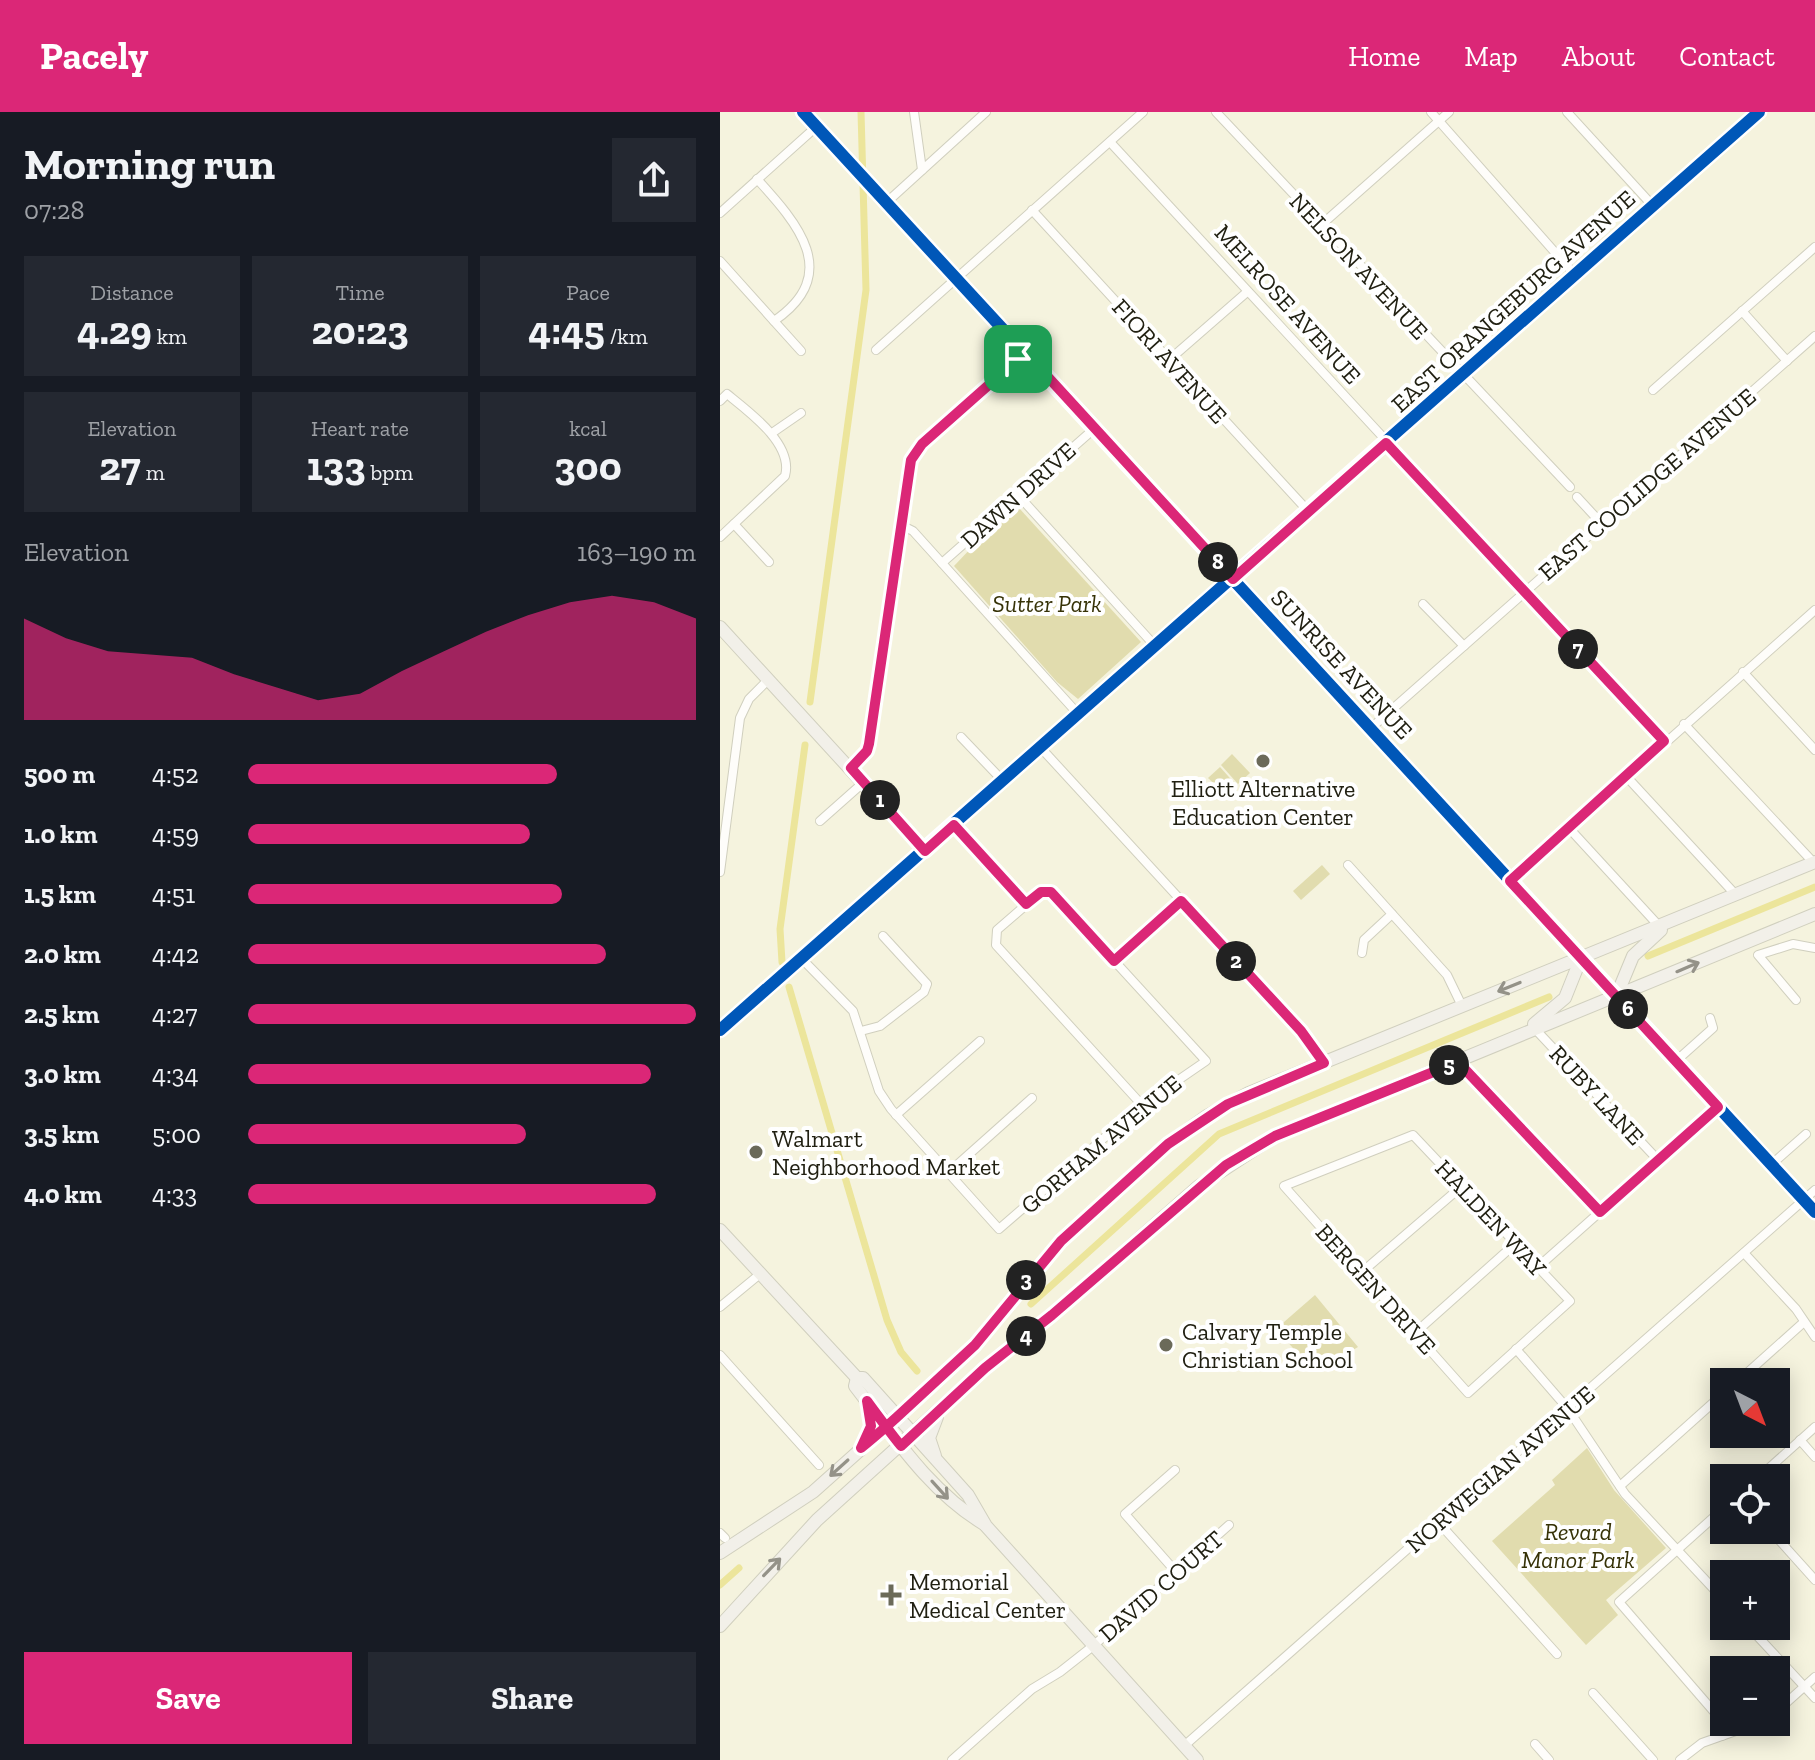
<!DOCTYPE html>
<html lang="en">
<head>
<meta charset="utf-8">
<style>
  body { margin:0; font-family:"Zilla Slab",serif; background:#242831; color:#f1f3f6; height:100vh; display:flex; flex-direction:column; font-size:30px; white-space:nowrap }
  * { box-sizing:border-box; margin:0 }
  p { font-size:26px; color:#9ea1a6 }
  .icon { flex:none; width:44px; height:44px; fill:none; stroke:currentColor; stroke-width:2; stroke-linecap:round; stroke-linejoin:round }
  .map { position:relative; flex:1; overflow:hidden }
  .details { display:flex; flex-direction:column; background:#171b24; width:720px }
  .details>* { flex:none }
  .needle { width:52px; rotate:138deg }
  .fabs { position:absolute; left:990px; top:1256px; display:grid; gap:16px }
  .fabs a { display:grid; place-items:center; width:80px; height:80px; border-radius:0px; background:#171b24; box-shadow:0 4px 20px #0003; font-size:40px }
  .pin { position:absolute; display:grid; place-items:center; width:68px; height:68px; color:#fff; margin:-34px; border-radius:16px; box-shadow:0 4px 12px #0006 }
  .km { position:absolute; width:40px; height:40px; margin:-20px; border-radius:50%; background:#222; color:#fff; font-size:22px; line-height:40px; text-align:center }
  .round { display:grid; place-items:center; flex:none; width:84px; height:84px; border-radius:0px; background:#242831 }
  .headline { display:flex; align-items:center; justify-content:space-between; height:136px; padding:0 24px }
  h1 { font-size:44px; font-weight:700; line-height:60px }
  .figures { display:grid; grid-template-columns:repeat(3,1fr); gap:12px; height:136px; padding:8px 24px }
  .figures div { display:grid; align-content:center; border-radius:0px; background:#242831; text-align:center }
  .figures b { font-size:40px; font-weight:700 }
  .figures small { font-size:22px; font-weight:400 }
  .figures p { font-size:22px }
  .chart { height:224px; padding:16px 24px }
  .chart p { display:flex; justify-content:space-between }
  .chart svg { width:100%; height:144px; margin-top:8px; fill:#db2777; opacity:.7 }
  .primary-button { display:flex; gap:16px; margin-top:auto; padding:16px 24px }
  .primary-button a { flex:1; height:92px; border-radius:0px; background:#db2777; color:#fff; font-size:32px; font-weight:700; line-height:92px; text-align:center }
  .primary-button a+a { background:#242831; color:#f1f3f6 }
  ul { padding:0 24px; list-style:none; font-size:26px }
  li { display:grid; grid-template-columns:128px 96px 1fr; align-items:center; height:60px }
  li i { height:20px; border-radius:10px; background:#db2777 }
  header { display:flex; align-items:center; gap:48px; box-sizing:border-box; height:112px; padding:0 40px; background:#db2777; color:#fff }
  header strong { font-size:38px }
  nav { display:flex; gap:44px; margin-inline-start:auto; font-size:28px }
  main { display:flex; flex:1; min-height:0 }
  .map>svg:first-child { display:block }
  .green { fill:#e1dcae }
  .lines { fill:none; stroke-linecap:round; stroke-linejoin:round }
  .canal { stroke:#ece59b; stroke-width:7 }
  .street-casing { stroke:#d0cfbe; stroke-width:10 }
  .secondary-casing { stroke:#d0cfbe; stroke-width:14 }
  .street { stroke:#fefdfa; stroke-width:8 }
  .secondary { stroke:#f2f0e9; stroke-width:12 }
  .cycleway-casing { stroke:#fff; stroke-width:17 }
  .cycleway { stroke:#0057b8; stroke-width:12 }
  .oneway { stroke:#949288 }
  .route-casing { stroke:#fff; stroke-width:16 }
  .route { stroke:#db2777; stroke-width:10 }
  .poi-dot { fill:#6b6a59; stroke:#fff; stroke-width:3 }
  .labels { text-anchor:middle; dominant-baseline:central; stroke-width:8; stroke-linejoin:round; paint-order:stroke }
  .street-label { font-size:24px; fill:#212012; stroke:#fff }
  .park-label { font-size:24px; font-style:italic; fill:#363207; stroke:#fff }
  .poi-label { font-size:24px; fill:#212012; stroke:#fff; text-anchor:start }
</style>
</head>
<body>
<header>
<strong>Pacely</strong>
<nav><a>Home</a><a>Map</a><a>About</a><a>Contact</a></nav>
</header>
<main>
<section class="details">
<div class="headline"><div><h1>Morning run</h1><p>07:28</p></div><a class="round"><svg class="icon" aria-label="share" viewBox="0 0 24 24"><path d="M12 15V3M7 8l5-5 5 5M5 13v7h14v-7"/></svg></a></div>
<div class="figures">
<div><p>Distance</p><b>4.29<small> km</small></b></div>
<div><p>Time</p><b>20:23</b></div>
<div><p>Pace</p><b>4:45<small> /km</small></b></div>
</div>
<div class="figures">
<div><p>Elevation</p><b>27<small> m</small></b></div>
<div><p>Heart rate</p><b>133<small> bpm</small></b></div>
<div><p>kcal</p><b>300</b></div>
</div>
<div class="chart"><p><span>Elevation</span>163–190 m</p>
<svg viewBox="0 0 160 44" preserveAspectRatio="none"><path d="M0 44V13L10 19L20 23L30 24L40 25L50 30L60 34L70 38L80 36L90 29L100 23L110 17L120 12L130 8L140 6L150 8L160 13V44z"/></svg>
</div>
<ul>
<li><b>500 m</b>4:52<i style="width:69%"></i></li>
<li><b>1.0 km</b>4:59<i style="width:63%"></i></li>
<li><b>1.5 km</b>4:51<i style="width:70%"></i></li>
<li><b>2.0 km</b>4:42<i style="width:80%"></i></li>
<li><b>2.5 km</b>4:27<i style="width:100%"></i></li>
<li><b>3.0 km</b>4:34<i style="width:90%"></i></li>
<li><b>3.5 km</b>5:00<i style="width:62%"></i></li>
<li><b>4.0 km</b>4:33<i style="width:91%"></i></li>
</ul>
<div class="primary-button"><a>Save</a><a>Share</a></div>
</section>
<div class="map">
<svg width="1095" height="1648" viewBox="0 0 1095 1648">
  <rect width="100%" height="100%" fill="#f5f3de"/>
  <g class="green">
    <polygon points="299,396 421,530 358,587 337,570 234,454 273,413"/>
    <polygon points="512,642 530,661 518,672 501,653"/>
    <polygon points="500,655 517,674 507,684 488,666"/>
    <polygon points="602,753 610,762 581,788 573,779"/>
    <polygon points="595,1183 638,1235 606,1254 589,1254 556,1217"/>
    <polygon points="867,1336 894,1378 946,1436 886,1488 898,1503 866,1533 772,1429 835,1373 832,1368"/>
  </g>
  <g class="lines">
    <g class="canal">
      <polyline points="90,590 146,178 141,0"/>
      <polyline points="928,844 1095,775"/>
      <polyline points="62,850 60,817 85,633"/>
      <polyline points="69,875 167,1208 181,1240 197,1259"/>
      <polyline points="311,1192 499,1022 829,885"/>
      <polyline points="0,1473 19,1456"/>
    </g>
    <g class="street-casing">
      <g id="street">
        <polyline points="194,0 202,58"/>
        <polyline points="496,0 850,375"/>
        <polyline points="711,0 855,163"/>
        <polyline points="847,0 933,94"/>
        <polyline points="390,30 944,629"/>
        <path d="M37,67C77,111 123,162 54,209"/>
        <polyline points="167,90 266,0"/>
        <polyline points="312,98 588,399"/>
        <polyline points="0,101 96,15"/>
        <polyline points="600,114 729,0"/>
        <polyline points="0,149 81,239"/>
        <polyline points="1022,199 1067,249"/>
        <polyline points="156,238 423,0"/>
        <polyline points="449,248 527,180"/>
        <polyline points="933,278 1095,135"/>
        <path d="M0,289L7,282C28,299 74,332 65,364L0,425"/>
        <polyline points="52,321 81,301"/>
        <polyline points="298,383 436,535"/>
        <polyline points="857,385 882,412"/>
        <polyline points="14,412 49,450"/>
        <polyline points="181,413 193,419 359,603"/>
        <polyline points="222,451 375,316"/>
        <polyline points="703,492 744,534"/>
        <polyline points="1023,560 1095,638"/>
        <polyline points="964,612 1093,750"/>
        <polyline points="651,616 1095,224"/>
        <polyline points="241,625 284,670"/>
        <polyline points="321,636 581,919 604,951"/>
        <polyline points="131,656 143,645 149,632 193,344 305,240"/>
        <polyline points="905,663 1015,782"/>
        <polyline points="100,709 144,670"/>
        <polyline points="234,713 306,792"/>
        <polyline points="848,715 939,814"/>
        <polyline points="628,753 727,863 742,894"/>
        <polyline points="0,760 20,606 29,587 49,567"/>
        <polyline points="790,769 1095,498"/>
        <polyline points="642,841 644,828 672,802"/>
        <polyline points="81,846 133,899 159,979 171,997 279,1117 422,993 486,949 334,783 321,780 277,818 276,833 422,993"/>
        <polyline points="394,849 461,789"/>
        <polyline points="1076,888 1038,843 1073,832 1095,836"/>
        <polyline points="816,918 938,1048"/>
        <polyline points="141,919 160,914 204,880 207,872 163,824"/>
        <polyline points="956,949 993,916 990,906"/>
        <polyline points="738,950 880,1100"/>
        <polyline points="176,1003 260,929"/>
        <polygon points="693,1023 850,1189 748,1281 564,1074"/>
        <polyline points="1052,1052 1086,1022"/>
        <polyline points="228,1061 312,986"/>
        <polyline points="1024,1141 1076,1197 1095,1225"/>
        <polyline points="818,1155 998,995"/>
        <polyline points="642,1160 742,1074"/>
        <polyline points="0,1195 40,1162"/>
        <polyline points="695,1221 796,1131"/>
        <polyline points="796,1237 848,1297 905,1382 1004,1488"/>
        <polyline points="0,1243 99,1353"/>
        <polyline points="1017,1270 1084,1210"/>
        <polyline points="1080,1328 1095,1345"/>
        <polyline points="455,1358 405,1402 456,1460"/>
        <polyline points="1038,1366 1095,1315"/>
        <polyline points="900,1374 1004,1281"/>
        <polyline points="719,1411 837,1542"/>
        <polyline points="1050,1418 1095,1468"/>
        <polyline points="0,1421 5,1426"/>
        <polyline points="1028,1514 1095,1586"/>
        <polyline points="873,1581 933,1648"/>
        <polyline points="1056,1600 1095,1565"/>
        <polyline points="1002,1624 995,1601 899,1490 1004,1396"/>
        <polyline points="815,1632 829,1648"/>
        <polyline points="464,1634 1095,1078"/>
        <polyline points="232,1648 312,1577 340,1560 373,1534 509,1413"/>
        <polyline points="960,1648 982,1631 1041,1610"/>
      </g>
    </g>
    <g class="secondary-casing">
      <g id="secondary">
        <polyline points="83,0 1095,1100"/>
        <polyline points="0,515 205,739"/>
        <polyline points="896,885 913,844 941,818"/>
        <polyline points="814,912 845,886 861,846"/>
        <polyline points="0,918 1039,0"/>
        <polyline points="0,1118 137,1266 143,1266 248,1383 266,1414 477,1648"/>
        <path d="M137,1266L135,1274C173,1323 209,1379 264,1412"/>
        <polyline points="143,1332 151,1314 147,1292"/>
        <polyline points="215,1344 209,1326 217,1305"/>
        <polyline points="0,1441 93,1380 177,1305 255,1233 341,1129 448,1032 487,1004 529,981 1095,750"/>
        <polyline points="0,1514 97,1408 265,1256 332,1203 479,1074 555,1024 1095,802"/>
      </g>
    </g>
    <use href="#street" class="street"/>
    <use href="#secondary" class="secondary"/>
    <g class="cycleway-casing">
      <g id="cycleway">
        <polyline points="83,0 1095,1100"/>
        <polyline points="0,918 1039,0"/>
      </g>
    </g>
    <use href="#cycleway" class="cycleway"/>
  </g>
  <defs><path id="oneway-shaft" d="M-6 0H5M1.5-3L5.5 0L1.5 3" fill="none" stroke-width="1.6" stroke-linecap="round" stroke-linejoin="round" transform="scale(2)"/></defs>
  <g class="oneway">
    <use href="#oneway-shaft" transform="translate(968 855) rotate(-23)"/>
    <use href="#oneway-shaft" transform="translate(789 875) rotate(158)"/>
    <use href="#oneway-shaft" transform="translate(119 1356) rotate(138)"/>
    <use href="#oneway-shaft" transform="translate(220 1378) rotate(48)"/>
    <use href="#oneway-shaft" transform="translate(52 1455) rotate(-46)"/>
  </g>
  <g class="lines">
    <g class="route-casing">
      <path id="route" d="M298,247L202,332L191,348L149,632L147,639L131,656L205,739L234,713L306,792L321,780H331L394,849L461,789L581,919L604,951L508,992L448,1032L341,1129L255,1233L177,1305C165,1316 153,1326 141,1336L151,1314L147,1289C158,1304 169,1319 181,1334L265,1256L332,1203L506,1053L555,1024L738,950L880,1100L998,995L790,769L944,629L666,331L513,467L305,240L298,247"/>
    </g>
    <use href="#route" class="route"/>
  </g>
  <g class="poi-dot">
    <circle cx="543" cy="649" r="8"/>
    <circle cx="36" cy="1040" r="8"/>
    <circle cx="446" cy="1233" r="8"/>
    <path d="M167 1471h8v8h8v8h-8v8h-8v-8h-8v-8h8z"/>
  </g>
  <g class="labels">
    <g class="street-label">
      <text transform="translate(639 154) rotate(47)">NELSON AVENUE</text>
      <text transform="translate(793 189) rotate(-42)">EAST ORANGEBURG AVENUE</text>
      <text transform="translate(568 192) rotate(48)">MELROSE AVENUE</text>
      <text transform="translate(450 249) rotate(48)">FIORI AVENUE</text>
      <text transform="translate(927 372) rotate(-41)">EAST COOLIDGE AVENUE</text>
      <text transform="translate(298 383) rotate(-42)">DAWN DRIVE</text>
      <text transform="translate(622 552) rotate(47)">SUNRISE AVENUE</text>
      <text transform="translate(877 983) rotate(47)">RUBY LANE</text>
      <text transform="translate(381 1032) rotate(-40)">GORHAM AVENUE</text>
      <text transform="translate(771 1106) rotate(47)">HALDEN WAY</text>
      <text transform="translate(656 1177) rotate(48)">BERGEN DRIVE</text>
      <text transform="translate(780 1357) rotate(-41)">NORWEGIAN AVENUE</text>
      <text transform="translate(441 1474) rotate(-41)">DAVID COURT</text>
    </g>
    <g class="park-label">
      <text x="327" y="491">Sutter Park</text>
      <text x="858" y="1419">Revard<tspan x="858" dy="28">Manor Park</tspan></text>
    </g>
    <g class="poi-label">
      <text x="543" y="676" text-anchor="middle">Elliott Alternative<tspan x="543" dy="28">Education Center</tspan></text>
      <text x="52" y="1026">Walmart<tspan x="52" dy="28">Neighborhood Market</tspan></text>
      <text x="462" y="1219">Calvary Temple<tspan x="462" dy="28">Christian School</tspan></text>
      <text x="189" y="1469">Memorial<tspan x="189" dy="28">Medical Center</tspan></text>
    </g>
  </g>
</svg>
<div class="fabs">
<a><svg class="needle" viewBox="-14 -14 28 28"><path d="M0-13l5 13h-10z" fill="#e53935"/><path d="M0 13l5-13h-10z" fill="#9ea1a6"/></svg></a>
<a><svg class="icon" aria-label="locate" viewBox="0 0 24 24"><circle cx="12" cy="12" r="6"/><path d="M12 2v4M12 18v4M2 12h4M18 12h4"/></svg></a>
<a>+</a>
<a>−</a>
</div>
<div class="pin" style="left:298px;top:247px;background:#1e9e55"><svg class="icon" aria-label="arrive" viewBox="0 0 24 24"><path d="M6 21V4h12l-3 4 3 4H6"/></svg></div>
<b class="km" style="left:160px;top:688px">1</b>
<b class="km" style="left:516px;top:849px">2</b>
<b class="km" style="left:306px;top:1168px">3</b>
<b class="km" style="left:306px;top:1224px">4</b>
<b class="km" style="left:729px;top:953px">5</b>
<b class="km" style="left:908px;top:897px">6</b>
<b class="km" style="left:858px;top:537px">7</b>
<b class="km" style="left:498px;top:450px">8</b>
</div>
</main>
</body>
</html>
